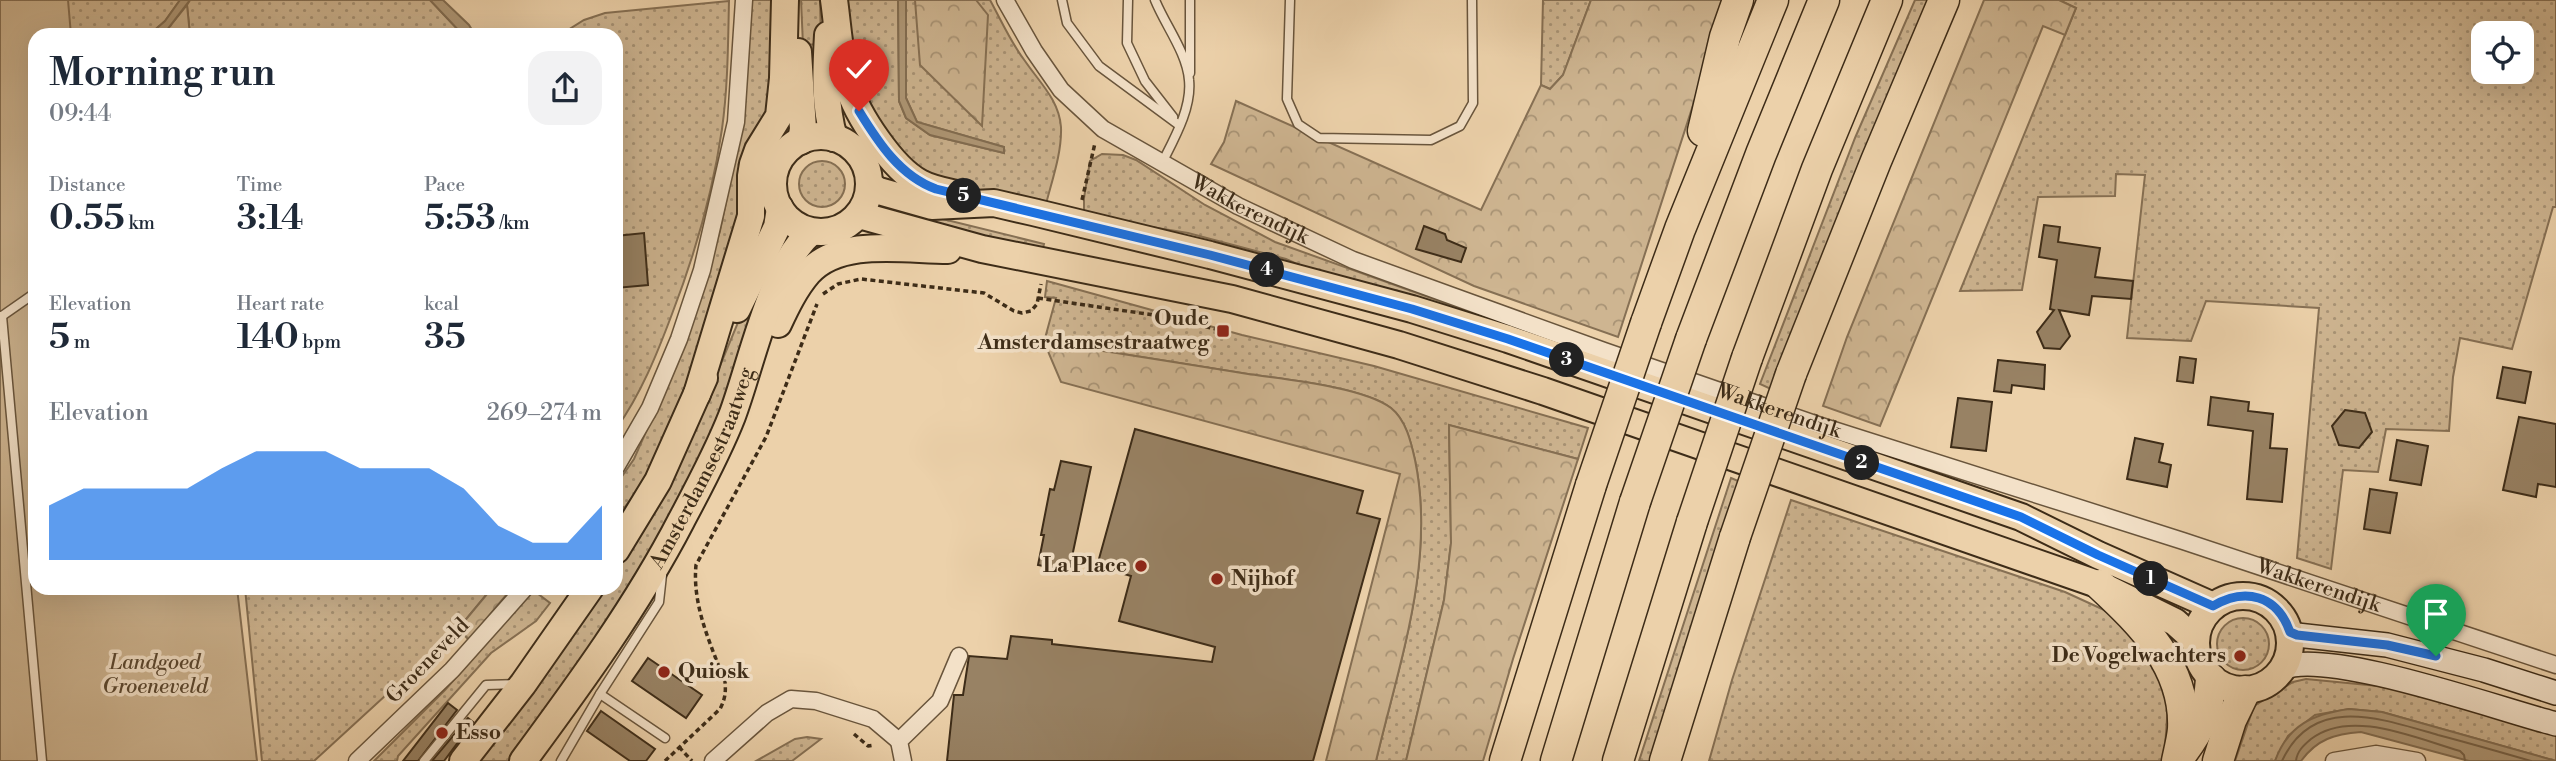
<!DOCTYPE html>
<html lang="en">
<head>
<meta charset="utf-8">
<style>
  body { margin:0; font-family:"Libre Bodoni",serif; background:#f2f2f3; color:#1f2937; height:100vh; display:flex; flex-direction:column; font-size:26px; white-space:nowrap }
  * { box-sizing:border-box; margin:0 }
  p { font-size:23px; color:#747a83 }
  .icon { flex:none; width:38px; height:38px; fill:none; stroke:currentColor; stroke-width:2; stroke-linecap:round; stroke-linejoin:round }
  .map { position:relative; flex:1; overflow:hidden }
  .side { position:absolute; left:28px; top:28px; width:595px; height:567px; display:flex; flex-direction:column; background:#fff; border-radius:21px; box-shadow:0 7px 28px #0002 }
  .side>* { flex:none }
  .buttons { position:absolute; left:2471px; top:21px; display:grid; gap:14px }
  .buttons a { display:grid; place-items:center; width:63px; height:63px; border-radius:14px; background:#fff; box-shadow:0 7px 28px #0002; font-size:35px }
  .pin { position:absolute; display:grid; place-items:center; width:60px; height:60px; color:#fff; margin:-72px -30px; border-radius:50% 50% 50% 0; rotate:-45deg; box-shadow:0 0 7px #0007 }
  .pin .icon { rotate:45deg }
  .km { position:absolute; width:35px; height:35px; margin:-18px; border-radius:50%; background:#222; color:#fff; font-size:19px; line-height:35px; text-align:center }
  .round { display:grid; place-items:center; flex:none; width:74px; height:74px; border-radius:21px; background:#f2f2f3 }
  .overview { display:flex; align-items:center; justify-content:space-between; height:119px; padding:0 21px }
  h1 { font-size:38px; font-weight:600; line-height:52px }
  .figures { display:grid; grid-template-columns:repeat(3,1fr); gap:10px; height:119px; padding:7px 21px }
  .figures div { display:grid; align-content:center }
  .figures b { font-size:35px; font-weight:600 }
  .figures small { font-size:19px; font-weight:400 }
  .figures p { font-size:19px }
  .chart { height:196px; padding:14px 21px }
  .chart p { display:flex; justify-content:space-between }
  .chart svg { width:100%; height:126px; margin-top:7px; fill:#1a73e8; opacity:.7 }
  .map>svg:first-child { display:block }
  .grass { fill:url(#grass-dots); stroke:#867054; stroke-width:2; fill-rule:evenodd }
  .forest { fill:url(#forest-crowns); stroke:#867054; stroke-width:2 }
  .park { fill:#ceb591; stroke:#867054; stroke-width:2 }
  .water { fill:#b09978; stroke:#826d52; stroke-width:2 }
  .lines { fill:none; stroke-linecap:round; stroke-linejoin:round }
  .shore { stroke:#766248; stroke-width:2 }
  .building { fill:#988264; stroke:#3d2c18; stroke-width:2 }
  .lane-casing { stroke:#69553c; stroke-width:11 }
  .street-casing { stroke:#69553c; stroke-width:19 }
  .secondary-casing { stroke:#3d2c18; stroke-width:26 }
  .primary-casing { stroke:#3d2c18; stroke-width:30 }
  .highway-casing { stroke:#3d2c18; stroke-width:33 }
  .path { stroke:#3d2c18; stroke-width:3.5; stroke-dasharray:5 3.5; stroke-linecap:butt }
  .lane { stroke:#f3e1c8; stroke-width:8 }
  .street { stroke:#f3e1c8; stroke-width:16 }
  .secondary { stroke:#f3e1c8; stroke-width:23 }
  .primary { stroke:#ecd1aa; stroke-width:26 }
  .highway { stroke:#ecd1aa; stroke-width:30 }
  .highway-bridge-casing { stroke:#3d2c18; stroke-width:33; stroke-linecap:butt }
  .highway-bridge { stroke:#ecd1aa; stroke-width:30 }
  .route-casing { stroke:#fff; stroke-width:14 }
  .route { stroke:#1a73e8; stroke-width:9 }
  .poi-dot { fill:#8f2418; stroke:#f3e1c8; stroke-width:2.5 }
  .labels { text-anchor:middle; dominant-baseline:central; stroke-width:7; stroke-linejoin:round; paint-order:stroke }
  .street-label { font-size:21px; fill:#3d2c18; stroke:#f3e1c8 }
  .poi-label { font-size:21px; font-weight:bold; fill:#3d2c18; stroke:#f3e1c8; text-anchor:end }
  .park-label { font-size:21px; font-style:italic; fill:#5a4730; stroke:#f3e1c8 }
</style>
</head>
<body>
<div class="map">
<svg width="2556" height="761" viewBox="0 0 2556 761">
  <defs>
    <pattern id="grass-dots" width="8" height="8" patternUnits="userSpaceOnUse" patternTransform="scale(1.75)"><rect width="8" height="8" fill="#ceb591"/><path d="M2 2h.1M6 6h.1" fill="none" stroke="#a89375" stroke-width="1.8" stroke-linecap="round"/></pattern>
    <pattern id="forest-crowns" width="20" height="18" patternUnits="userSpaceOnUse" patternTransform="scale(1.75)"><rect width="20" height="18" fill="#ceb591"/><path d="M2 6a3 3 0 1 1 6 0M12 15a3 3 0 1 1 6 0" fill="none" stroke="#a89375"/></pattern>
  </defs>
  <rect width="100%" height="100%" fill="#ecd1aa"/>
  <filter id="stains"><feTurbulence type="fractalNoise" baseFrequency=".00286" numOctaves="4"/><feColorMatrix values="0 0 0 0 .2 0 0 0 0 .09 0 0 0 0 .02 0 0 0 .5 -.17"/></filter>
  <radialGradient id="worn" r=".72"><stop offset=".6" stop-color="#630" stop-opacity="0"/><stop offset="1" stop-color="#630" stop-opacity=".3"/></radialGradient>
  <g class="grass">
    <polygon points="66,0 180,0 165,21 149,35 68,35"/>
    <polygon points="190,0 430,0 463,35 190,35 187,5"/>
    <polygon points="751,0 773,0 775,98 729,266 681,400 645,481 624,508 616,500 616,485 634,459 682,350 720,231 739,139"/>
    <polygon points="801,0 820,0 821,44 803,45"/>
    <path d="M843,0H898L899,101L906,118L930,135L1004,153V147L917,122L906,98V0H990C1001,20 1011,43 1025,61C1040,83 1059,100 1061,127C1062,154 1051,183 1045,208L929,178L886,135L858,90Z"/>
    <polygon points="1543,0 1591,0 1563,75 1550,89 1541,85"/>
    <polygon points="1915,0 1931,0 1773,390 1760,384 1855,138"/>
    <path d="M2059,0H2556V207H2553L2512,349L2460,338L2453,377L2449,431L2386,429L2378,472L2343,470L2331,569L2297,558L2319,308L2206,301L2191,341L2127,338L2145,175L2116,174L2115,196L2038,197L2022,290L1960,291L2076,8ZM2483,33H2522V72H2483Z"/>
    <path d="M729,1C728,43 728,86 722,129C713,192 695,254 672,314C657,354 641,394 616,429V35H560L584,20L605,13Z"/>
    <polygon points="1102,154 1123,155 1136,160 1205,205 1275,242 1459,308 1473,319 1341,284 1286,259 1188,233 1084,216 1084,198 1090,161"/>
    <circle cx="822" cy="184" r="23"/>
    <polygon points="902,209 1044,244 1042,252 899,220"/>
    <path d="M1047,281L1242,335L1374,366L1588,428L1578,459L1449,425L1451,543L1444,600L1406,761H1376C1399,663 1436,561 1415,460C1411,442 1406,420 1391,408C1364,387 1283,379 1248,374C1180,363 1112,352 1044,342L1056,298L1045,297Z"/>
    <polygon points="746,303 760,309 722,410 688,483 644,564 589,651 509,761 477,761 602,588 616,588 616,568 645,525 686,448"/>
    <polygon points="1731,478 1743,483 1652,761 1639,761"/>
    <polygon points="1791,500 2065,592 2102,609 2120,621 2162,678 2168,705 2164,761 1709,761 1732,680"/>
    <polygon points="245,588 492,588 458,629 314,761 262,761"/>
    <polygon points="533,590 550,603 536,621 491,653 398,756 397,761 374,761 445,690"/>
    <circle cx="2243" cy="644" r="26"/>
    <polygon points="2306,679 2399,688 2556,734 2556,761 2382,712 2349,709 2315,715 2288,736 2275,761 2235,761 2254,706 2293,682"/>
    <polygon points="807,737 821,739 792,761 756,761 795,739"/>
  </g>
  <g class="forest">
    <polygon points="915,0 976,0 988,15 982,126 920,65"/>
    <polygon points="1591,0 1727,0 1618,337 1474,286 1211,164 1224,142 1236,101 1481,210 1541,85 1550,89 1563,75"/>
    <polygon points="1984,0 2059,0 2076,8 2065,35 2043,26 1880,426 1823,406 1847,337"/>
    <polygon points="187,5 190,35 163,35"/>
    <path d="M1044,342C1112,352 1180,363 1248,374C1283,379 1364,387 1391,408C1406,420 1411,442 1415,460C1436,561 1399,663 1376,761H1326L1400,474L1061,382Z"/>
    <polygon points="1449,425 1578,459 1513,659 1483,761 1406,761 1444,600 1451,543"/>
    <polygon points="492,588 512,588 469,640 458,629"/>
  </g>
  <polygon class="park" points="0,0 68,0 71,35 35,35 35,588 237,588 257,761 0,761"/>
  <g class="water">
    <polygon points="180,0 190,0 163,35 149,35 165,21"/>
    <polygon points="430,0 443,0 469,25 475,35 463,35"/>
    <polygon points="898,0 906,0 906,98 917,122 1004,147 1004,153 930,135 906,118 899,101"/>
    <path d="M2349,709L2382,712L2556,761H2469L2361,732C2335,734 2317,739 2301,761H2275C2288,725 2313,714 2349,709Z"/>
  </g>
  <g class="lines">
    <g class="shore">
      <path d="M2282,761C2313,693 2382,719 2438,735C2469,743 2500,752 2531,761"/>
      <path d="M2296,761C2297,751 2304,745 2311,739C2351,708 2417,739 2460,751L2464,755L2465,761"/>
    </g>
  </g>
  <g class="building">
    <polygon points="2044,225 2060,227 2058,242 2100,248 2095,277 2133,281 2131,299 2092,296 2089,315 2059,310 2070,336 2060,349 2044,348 2037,332 2054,310 2050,309 2057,260 2039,257"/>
    <polygon points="1424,226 1445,234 1447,240 1466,248 1461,262 1416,249"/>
    <polygon points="644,233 648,285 616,288 616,236"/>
    <polygon points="2180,357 2196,359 2193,383 2177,381"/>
    <polygon points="1998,360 2045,365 2044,389 2012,385 2011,393 1994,391"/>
    <polygon points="2503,367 2531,372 2525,403 2497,398"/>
    <polygon points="2211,397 2249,402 2248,411 2273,414 2270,448 2287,449 2282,502 2247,499 2253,431 2208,425"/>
    <polygon points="1958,398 1992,402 1986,451 1951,447"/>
    <polygon points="2345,410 2365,413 2372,432 2359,448 2339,445 2332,426"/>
    <polygon points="2519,417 2556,424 2556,487 2538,484 2536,497 2503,490"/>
    <polygon points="1135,429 1363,491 1357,513 1380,519 1313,761 947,761 954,695 963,695 969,656 1007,659 1011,636 1052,640 1052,644 1212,662 1215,647 1119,621 1131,576 1097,566"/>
    <polygon points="2135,438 2163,444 2159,462 2171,465 2167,487 2127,479"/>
    <polygon points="2397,440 2428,446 2421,485 2390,480"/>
    <polygon points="1061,461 1091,467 1069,571 1038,565 1044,535 1041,535 1050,489 1054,490"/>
    <polygon points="2370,489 2397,493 2390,533 2364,529"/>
    <polygon points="648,658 702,695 686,718 632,681"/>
    <polygon points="448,703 457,710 418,761 403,761"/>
    <polygon points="601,711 655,749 646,761 630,761 587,731"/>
    <polygon points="468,718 473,722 444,761 432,761"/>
  </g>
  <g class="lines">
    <g class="lane-casing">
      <g id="lane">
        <polyline points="1062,0 1067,23 1099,66 1179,125"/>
        <polyline points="1128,0 1127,43 1145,81 1173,117"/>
        <path d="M1155,0C1165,25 1187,53 1189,80C1192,108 1174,139 1162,163"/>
        <polyline points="1290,0 1287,99 1298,124 1319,138 1431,140 1460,126 1473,103 1472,0"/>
        <polyline points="1190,73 1190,0"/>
        <polyline points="0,316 2,316 42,761"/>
        <polyline points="2,316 35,293"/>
        <polyline points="600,694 665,738"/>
        <polyline points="424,761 486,685 515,684"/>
        <polyline points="561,761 600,694 659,602 662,575"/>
      </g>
    </g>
    <g class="street-casing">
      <g id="street">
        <path id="s1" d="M1005,0L1034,51L1061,90L1103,129L1238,206L1353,260L1604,351L1815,424L2183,541L2556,665"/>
        <polyline points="616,467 650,408 679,339 702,270 736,122 744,0"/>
        <polyline points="357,761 452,670 525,588"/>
        <polyline points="713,761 767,713 791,699 816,701 873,719 899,741"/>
        <polyline points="903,761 899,741 940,701 959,656"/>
        <polyline points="2334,761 2376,754 2417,761"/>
      </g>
    </g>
    <g class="secondary-casing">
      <g id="secondary">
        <polyline points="2289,632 2297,635 2387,645 2484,670 2556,693"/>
        <path d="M2282,668C2328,648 2501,710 2556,724"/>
      </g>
    </g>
    <g class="primary-casing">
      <g id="primary">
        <path d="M834,0C838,28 839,58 848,85C857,115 892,168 920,183C933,190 948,192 961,195"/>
        <path d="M828,35C826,70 824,104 834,138"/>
        <polyline points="798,52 803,129 801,141"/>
        <circle cx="821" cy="184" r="48"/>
        <polyline points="870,186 879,191 932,206 994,203 1033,212 1210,255 1412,309 1508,339 2021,517 2098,555 2213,606"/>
        <polyline points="859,215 982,249 1232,299 1399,345 1543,391 2100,585 2175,622 2195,640"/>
        <polyline points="737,309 777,227 780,208"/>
        <path d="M778,324C786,307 795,288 808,273C840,237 905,250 948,250"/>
        <polyline points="697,394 751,216 751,176 753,164 758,150 779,116 783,78 785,0"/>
        <polyline points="616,550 658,481 704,378"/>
        <circle cx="2243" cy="643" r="47"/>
        <polyline points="463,761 523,684 590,588"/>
        <path id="s2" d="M523,761C579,685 637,606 681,521C699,487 718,452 732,416C751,366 771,266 811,232"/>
      </g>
    </g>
    <g class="highway-casing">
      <g id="highway">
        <polyline points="1703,131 1725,37 1738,0"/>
        <polyline points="1646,323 1680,229 1773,0"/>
        <polyline points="1691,339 1761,154 1824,0"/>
        <polyline points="1747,358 1817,169 1887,0"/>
        <polyline points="1791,374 1876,161 1944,0"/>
        <path d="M2100,585C2142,624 2186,667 2183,729C2182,740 2179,751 2177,761"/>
        <path d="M2183,752C2201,728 2209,709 2211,679"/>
        <polyline points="1505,761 1591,485"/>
        <polyline points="1556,761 1635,502"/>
        <polyline points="1618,761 1692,522"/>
        <polyline points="1665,761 1735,537"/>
        <polyline points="2218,761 2231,720 2245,691"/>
      </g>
    </g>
    <g class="path">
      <polyline points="1082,200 1095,143"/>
      <polyline points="823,294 838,284 861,279 984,293 1014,311 1022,313 1031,311 1037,304 1041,284"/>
      <polyline points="1038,298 1167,317 1223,331"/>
      <polyline points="854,734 868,746 874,745"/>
      <polyline points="679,747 692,761"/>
      <path d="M665,761L720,709C725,699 726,693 725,682C711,645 692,606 696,565L766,437L817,304"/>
    </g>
    <use href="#lane" class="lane"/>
    <use href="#street" class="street"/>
    <use href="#secondary" class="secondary"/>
    <use href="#primary" class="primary"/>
    <use href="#highway" class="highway"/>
    <g class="highway-bridge-casing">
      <g id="highway-bridge">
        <polyline points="1591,485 1646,323"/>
        <polyline points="1635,502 1691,339"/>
        <polyline points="1692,522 1747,358"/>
        <polyline points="1735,537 1791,374"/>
      </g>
    </g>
    <use href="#highway-bridge" class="highway-bridge"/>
  </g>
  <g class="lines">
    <g class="route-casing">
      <path id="route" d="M859,111C878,142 900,176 936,189L1210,255L1412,309L1508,339L2021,517L2098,555L2213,606C2245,587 2277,595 2290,632L2297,635L2387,645L2436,656"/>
    </g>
    <use href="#route" class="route"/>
  </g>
  <g class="poi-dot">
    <rect x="1216" y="324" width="14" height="14" rx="3.5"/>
    <circle cx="1141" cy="566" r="7"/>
    <circle cx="1217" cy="579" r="7"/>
    <circle cx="2240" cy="656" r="7"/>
    <circle cx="664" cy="672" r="7"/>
    <circle cx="442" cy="733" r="7"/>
  </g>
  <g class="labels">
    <g class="street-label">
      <text stroke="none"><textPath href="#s1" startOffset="331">Wakkerendijk</textPath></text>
      <text stroke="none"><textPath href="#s1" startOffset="898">Wakkerendijk</textPath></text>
      <text stroke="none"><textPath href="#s2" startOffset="345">Amsterdamsestraatweg</textPath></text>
      <text stroke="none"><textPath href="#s1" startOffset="1465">Wakkerendijk</textPath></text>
      <text transform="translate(428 661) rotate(-46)">Groeneveld</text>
    </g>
    <g class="poi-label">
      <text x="1209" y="319">Oude<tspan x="1209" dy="24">Amsterdamsestraatweg</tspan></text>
      <text x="1127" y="566">La Place</text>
      <text x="1231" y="579" text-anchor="start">Nijhof</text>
      <text x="2226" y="656">De Vogelwachters</text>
      <text x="678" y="672" text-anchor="start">Quiosk</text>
      <text x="456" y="733" text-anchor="start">Esso</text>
    </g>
    <g class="park-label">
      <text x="155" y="663">Landgoed<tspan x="155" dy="24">Groeneveld</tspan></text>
    </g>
  </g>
  <rect width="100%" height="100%" filter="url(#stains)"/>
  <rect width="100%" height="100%" fill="url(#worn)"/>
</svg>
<div class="buttons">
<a><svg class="icon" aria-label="locate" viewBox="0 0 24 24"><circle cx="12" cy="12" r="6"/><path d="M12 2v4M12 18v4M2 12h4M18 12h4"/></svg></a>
</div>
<div class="pin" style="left:2436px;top:656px;background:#1e9e55"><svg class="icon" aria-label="arrive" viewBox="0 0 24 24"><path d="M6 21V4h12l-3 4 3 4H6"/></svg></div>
<div class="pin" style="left:859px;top:111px;background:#d93025"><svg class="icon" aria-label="check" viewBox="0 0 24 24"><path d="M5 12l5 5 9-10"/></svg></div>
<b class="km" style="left:2151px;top:579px">1</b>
<b class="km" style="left:1862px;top:463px">2</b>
<b class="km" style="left:1567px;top:360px">3</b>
<b class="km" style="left:1267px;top:270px">4</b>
<b class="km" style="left:964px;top:196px">5</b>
<section class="side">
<div class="overview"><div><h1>Morning run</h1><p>09:44</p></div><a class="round"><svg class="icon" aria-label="share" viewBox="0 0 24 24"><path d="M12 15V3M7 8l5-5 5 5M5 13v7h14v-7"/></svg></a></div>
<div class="figures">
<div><p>Distance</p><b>0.55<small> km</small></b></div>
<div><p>Time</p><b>3:14</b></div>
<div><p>Pace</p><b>5:53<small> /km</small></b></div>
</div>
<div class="figures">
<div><p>Elevation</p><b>5<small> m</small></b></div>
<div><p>Heart rate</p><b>140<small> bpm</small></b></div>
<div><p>kcal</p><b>35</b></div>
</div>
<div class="chart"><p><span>Elevation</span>269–274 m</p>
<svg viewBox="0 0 160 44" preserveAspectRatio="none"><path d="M0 44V25L10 19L20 19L30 19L40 19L50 12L60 6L70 6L80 6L90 12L100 12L110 12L120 19L130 32L140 38L150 38L160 25V44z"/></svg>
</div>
</section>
</div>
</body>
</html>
